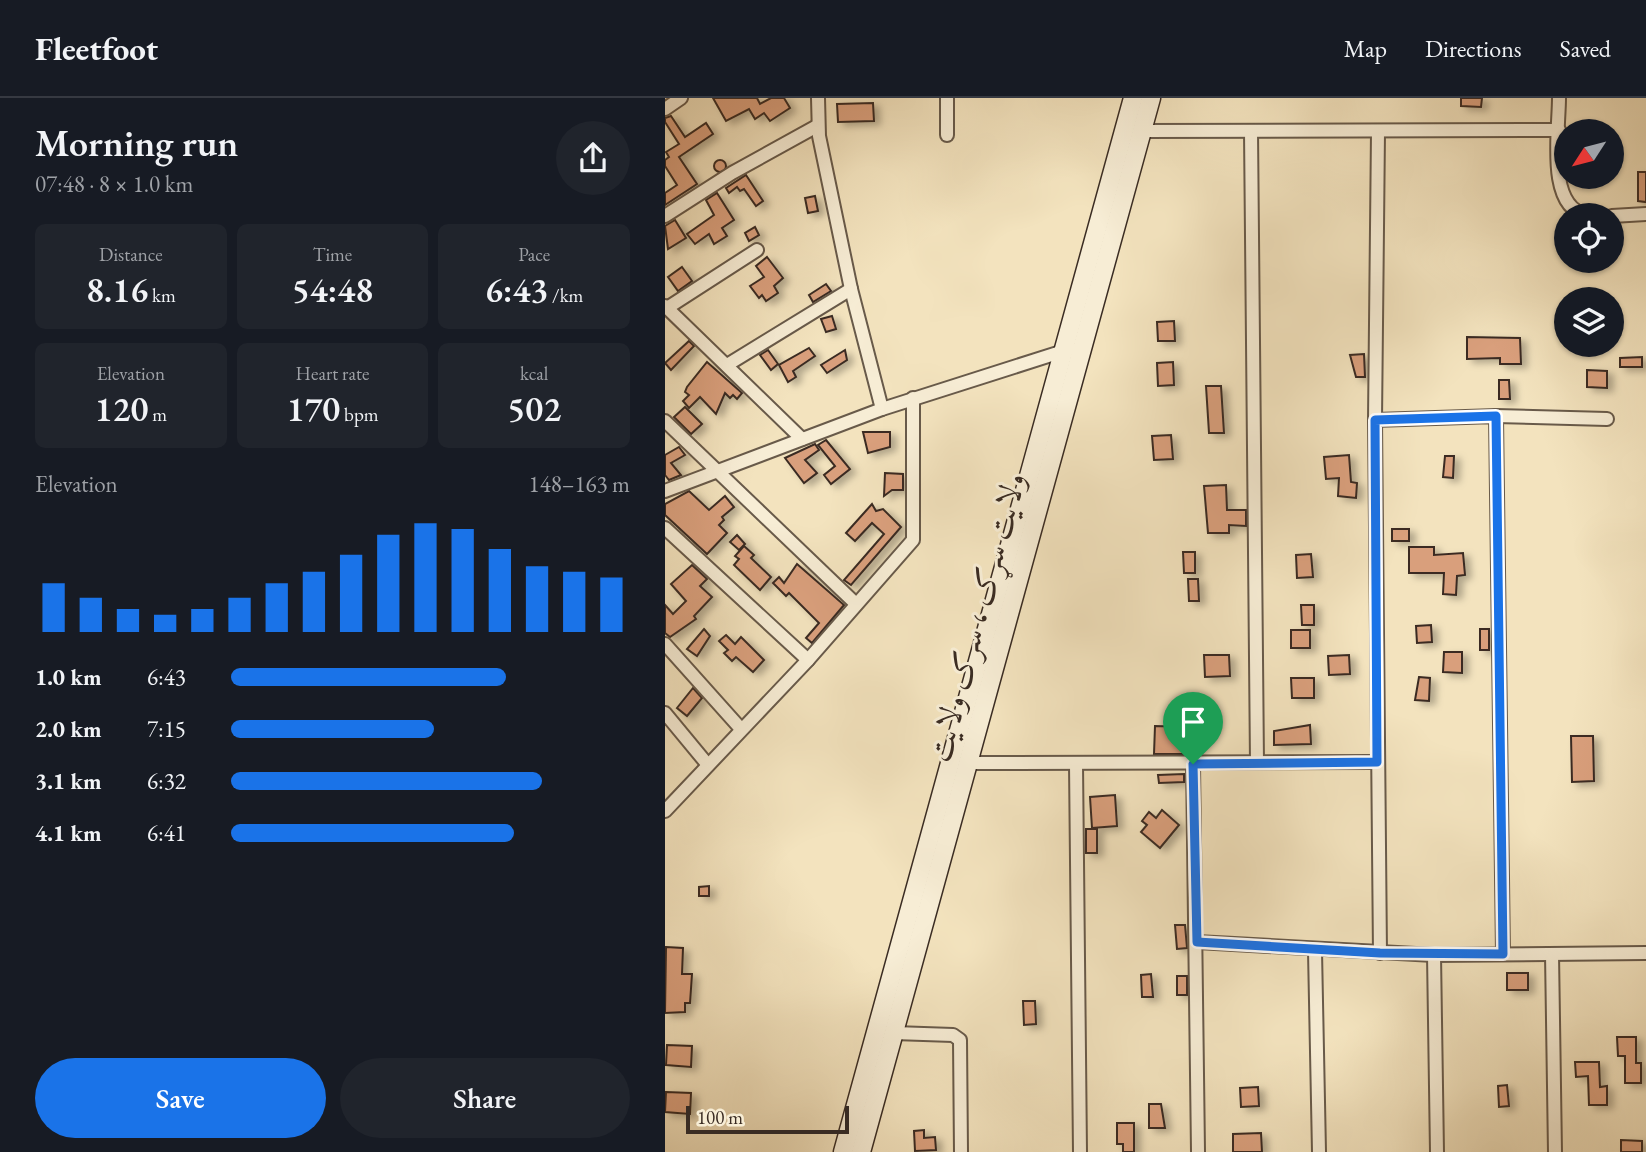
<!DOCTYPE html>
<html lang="en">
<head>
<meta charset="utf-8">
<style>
  body { margin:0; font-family:"EB Garamond",Amiri,serif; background:#20242c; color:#f1f3f6; height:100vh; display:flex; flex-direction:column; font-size:26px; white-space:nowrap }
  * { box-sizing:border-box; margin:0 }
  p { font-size:23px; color:#9ea1a6 }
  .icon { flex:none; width:38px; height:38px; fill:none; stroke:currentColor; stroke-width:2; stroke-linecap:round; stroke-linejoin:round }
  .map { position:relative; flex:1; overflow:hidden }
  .panel { display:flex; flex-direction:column; background:#171b24; width:665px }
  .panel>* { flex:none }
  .needle { width:46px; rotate:234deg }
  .fabs { position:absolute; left:889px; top:21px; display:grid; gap:14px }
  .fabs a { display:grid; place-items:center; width:70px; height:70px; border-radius:50%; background:#171b24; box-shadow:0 2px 5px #0004; font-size:35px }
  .scale { position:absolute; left:21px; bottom:18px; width:163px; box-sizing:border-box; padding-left:7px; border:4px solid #3a2c23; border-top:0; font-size:19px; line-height:24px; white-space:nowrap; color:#3a2c23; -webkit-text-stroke:5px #f7edd5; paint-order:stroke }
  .pin { position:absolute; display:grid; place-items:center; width:60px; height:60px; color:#fff; margin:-72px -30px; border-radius:50% 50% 50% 0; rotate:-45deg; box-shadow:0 0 7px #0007 }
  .pin .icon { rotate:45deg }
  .round { display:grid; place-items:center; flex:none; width:74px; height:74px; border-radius:37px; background:#20242c }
  .summary { display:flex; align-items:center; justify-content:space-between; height:119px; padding:0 35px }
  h1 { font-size:38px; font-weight:600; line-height:52px }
  .figures { display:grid; grid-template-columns:repeat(3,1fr); gap:10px; height:119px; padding:7px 35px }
  .figures div { display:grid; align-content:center; border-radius:10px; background:#20242c; text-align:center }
  .figures b { font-size:35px; font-weight:600 }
  .figures small { font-size:19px; font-weight:400 }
  .figures p { font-size:19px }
  .chart { height:196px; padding:14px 35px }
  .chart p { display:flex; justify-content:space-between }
  .chart svg { width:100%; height:126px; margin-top:7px; stroke:#1a73e8; stroke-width:6 }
  .primary-button { display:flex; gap:14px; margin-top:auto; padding:14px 35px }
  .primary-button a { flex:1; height:80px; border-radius:42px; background:#1a73e8; color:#fff; font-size:28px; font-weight:600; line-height:80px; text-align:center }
  .primary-button a+a { background:#20242c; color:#f1f3f6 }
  ul { padding:0 35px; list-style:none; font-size:23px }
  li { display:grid; grid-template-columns:112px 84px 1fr; align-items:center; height:52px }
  li i { height:18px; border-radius:9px; background:#1a73e8 }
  header { display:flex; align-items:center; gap:42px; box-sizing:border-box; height:98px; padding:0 35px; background:#171b24; border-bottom:2px solid #363941 }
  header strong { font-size:33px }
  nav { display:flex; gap:38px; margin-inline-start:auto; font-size:24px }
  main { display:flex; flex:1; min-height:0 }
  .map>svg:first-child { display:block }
  .building { fill:#d99f7c; stroke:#3a2c23; stroke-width:2; filter:url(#shadow) }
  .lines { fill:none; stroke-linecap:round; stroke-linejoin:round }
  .minor-casing { stroke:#685a4a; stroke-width:16 }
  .secondary-casing { stroke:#3a2c23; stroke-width:21 }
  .minor { stroke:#f7edd5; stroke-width:12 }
  .secondary { stroke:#f7edd5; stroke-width:18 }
  .route-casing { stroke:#fff; stroke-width:14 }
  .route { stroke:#1a73e8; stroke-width:9 }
  .labels { text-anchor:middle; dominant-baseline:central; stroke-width:6; stroke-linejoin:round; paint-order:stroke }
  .street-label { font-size:32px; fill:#3a2c23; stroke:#f7edd5 }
</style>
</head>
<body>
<header>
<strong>Fleetfoot</strong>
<nav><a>Map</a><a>Directions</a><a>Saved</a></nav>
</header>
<main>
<section class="panel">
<div class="summary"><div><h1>Morning run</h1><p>07:48 · 8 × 1.0 km</p></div><a class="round"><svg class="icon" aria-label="share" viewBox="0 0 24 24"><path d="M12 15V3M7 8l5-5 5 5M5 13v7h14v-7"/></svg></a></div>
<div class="figures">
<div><p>Distance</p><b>8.16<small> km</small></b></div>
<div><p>Time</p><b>54:48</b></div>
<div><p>Pace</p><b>6:43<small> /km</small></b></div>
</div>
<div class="figures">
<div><p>Elevation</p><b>120<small> m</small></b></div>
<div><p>Heart rate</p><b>170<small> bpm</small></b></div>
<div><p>kcal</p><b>502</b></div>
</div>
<div class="chart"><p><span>Elevation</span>148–163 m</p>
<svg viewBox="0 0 160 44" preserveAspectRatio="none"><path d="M5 44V27M15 44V32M25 44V36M35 44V38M45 44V36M55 44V32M65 44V27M75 44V23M85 44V17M95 44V10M105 44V6M115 44V8M125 44V15M135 44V21M145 44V23M155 44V25"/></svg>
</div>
<ul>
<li><b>1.0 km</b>6:43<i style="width:69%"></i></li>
<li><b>2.0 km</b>7:15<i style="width:51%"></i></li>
<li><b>3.1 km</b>6:32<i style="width:78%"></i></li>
<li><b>4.1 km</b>6:41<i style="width:71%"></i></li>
</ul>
<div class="primary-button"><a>Save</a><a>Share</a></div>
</section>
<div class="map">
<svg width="981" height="1054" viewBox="0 0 981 1054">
  <defs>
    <filter id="shadow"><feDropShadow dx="6" dy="3.5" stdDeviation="3.5" flood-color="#0004"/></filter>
  </defs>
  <rect width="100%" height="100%" fill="#f3e3be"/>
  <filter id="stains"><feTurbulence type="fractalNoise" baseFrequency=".00286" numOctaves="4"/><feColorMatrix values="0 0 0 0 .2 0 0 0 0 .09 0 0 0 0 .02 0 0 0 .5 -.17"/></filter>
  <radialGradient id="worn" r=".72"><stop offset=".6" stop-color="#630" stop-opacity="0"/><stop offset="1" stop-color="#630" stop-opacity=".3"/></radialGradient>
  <g class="building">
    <polygon points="48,0 92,0 95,6 106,0 119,0 125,10 105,23 99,15 90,21 84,11 61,23"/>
    <polygon points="796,0 817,0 816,9 796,8"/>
    <polygon points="208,5 209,23 173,24 172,6"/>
    <polygon points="6,18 20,39 41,25 48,36 14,59 32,86 0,107 0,95 12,87 0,68 0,62 4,59 1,54 14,46 0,24 0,20"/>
    <circle cx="55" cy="68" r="6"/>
    <polygon points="973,74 981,74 981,104 973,103"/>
    <polygon points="81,77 98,103 91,108 79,91 75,93 72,89 64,95 61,90"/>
    <polygon points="52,95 69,122 57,130 62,138 49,146 44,136 30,146 22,136 49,117 41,102"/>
    <polygon points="150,98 153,113 143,115 140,100"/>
    <polygon points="10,122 21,140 3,151 0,128"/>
    <polygon points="90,129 94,137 84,143 80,135"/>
    <polygon points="102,159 118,180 109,188 113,195 101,203 97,197 94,200 85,188 99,179 91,168"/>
    <polygon points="17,169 27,183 13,193 3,179"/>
    <polygon points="161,186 166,193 148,204 144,197"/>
    <polygon points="167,218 171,231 161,234 156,221"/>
    <polygon points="509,223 510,243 493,243 492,224"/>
    <polygon points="802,239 855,240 856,266 835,266 835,260 802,261"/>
    <polygon points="24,243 29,248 6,272 0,265"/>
    <polygon points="144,250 150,258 128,273 131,279 123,284 114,267"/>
    <polygon points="103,252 113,266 106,272 95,257"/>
    <polygon points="180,252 182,262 162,275 156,267"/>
    <polygon points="699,256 700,279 691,279 685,257"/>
    <polygon points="977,259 977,269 955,269 955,260"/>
    <polygon points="42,264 77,295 72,301 68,297 65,300 60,295 51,316 35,299 24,310 18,303 24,297 20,294 22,289"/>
    <polygon points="508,264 509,287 493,288 492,265"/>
    <polygon points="922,272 942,273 942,290 922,289"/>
    <polygon points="834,282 844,282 845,301 834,301"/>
    <polygon points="541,288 556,288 559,335 544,335"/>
    <polygon points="20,309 37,326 26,336 9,319"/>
    <polygon points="198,334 225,334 225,349 203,355"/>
    <polygon points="506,337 508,361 489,362 487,338"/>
    <polygon points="161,342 185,371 166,386 159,377 170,368 153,347"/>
    <polygon points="150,346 154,352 140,362 152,375 139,385 120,360"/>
    <polygon points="14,349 20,357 6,365 16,377 4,382 0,377 0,357"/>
    <polygon points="684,357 686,384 692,385 691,400 673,398 674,380 661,381 659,359"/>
    <polygon points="780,358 789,358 788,380 778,379"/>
    <polygon points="220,375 238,376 238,392 227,392 219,398"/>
    <polygon points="561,387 562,412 581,412 581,428 564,427 564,435 543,435 539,388"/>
    <polygon points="24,393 44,412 60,398 69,409 57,419 59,422 54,427 62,435 42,456 0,417 0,406"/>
    <polygon points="207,406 211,413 218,411 236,429 186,487 179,482 219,436 207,425 190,443 181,435"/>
    <rect x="727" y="431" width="17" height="12"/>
    <polygon points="72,437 80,446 74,452 65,444"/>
    <polygon points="79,448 89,457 86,460 106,479 95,492 69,467 74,461 70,458"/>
    <polygon points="744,449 769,449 769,457 798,455 800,477 792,478 791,497 778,496 779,475 744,475"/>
    <polygon points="518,454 530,454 530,475 519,475"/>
    <polygon points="646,456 648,479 632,480 631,457"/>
    <polygon points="132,466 179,507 147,545 141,540 154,525 124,495 121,498 108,485 114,479 119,485"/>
    <polygon points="27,467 42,481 35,488 47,499 29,518 31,521 5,539 0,535 0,507 8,516 21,503 6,486"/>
    <polygon points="523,481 533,481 534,503 524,503"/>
    <polygon points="636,507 649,507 649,527 637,527"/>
    <polygon points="766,527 767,544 752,545 751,528"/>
    <polygon points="39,531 45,538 32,558 22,551"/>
    <rect x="815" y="531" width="9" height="21"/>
    <rect x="626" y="532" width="19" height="18"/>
    <polygon points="61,537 70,546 76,539 99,562 88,574 71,559 67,563 59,555 63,552 54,543"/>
    <polygon points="779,554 797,554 797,575 778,574"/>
    <polygon points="539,557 564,557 565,578 540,579"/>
    <polygon points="684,557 685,576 664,577 663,558"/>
    <polygon points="754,579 765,580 764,603 750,602"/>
    <polygon points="626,580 649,580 649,600 627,600"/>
    <polygon points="28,590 37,600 22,618 12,610"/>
    <polygon points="645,627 646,646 609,647 609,633"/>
    <polygon points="490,628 522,629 522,656 489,656"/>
    <polygon points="906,638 928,638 929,683 907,684"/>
    <polygon points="519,676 519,684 494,685 493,677"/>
    <polygon points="450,697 452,728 427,730 425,699"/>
    <polygon points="497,712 514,727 495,750 476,734 482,727 477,723 484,714 491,720"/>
    <rect x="421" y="731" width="11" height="24"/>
    <polygon points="44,788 44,798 34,798 34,789"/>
    <polygon points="510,827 520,827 522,850 512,851"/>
    <polygon points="1,849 18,850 17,876 27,876 25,905 20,905 20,914 0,915"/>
    <rect x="842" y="875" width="21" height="17"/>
    <polygon points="486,876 488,899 477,899 476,877"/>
    <rect x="512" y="878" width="10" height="19"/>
    <polygon points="358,903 370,903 371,926 359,927"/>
    <polygon points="952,939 971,939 971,965 976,965 976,985 960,985 960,958 953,958"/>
    <polygon points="2,947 27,948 26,969 1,967"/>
    <polygon points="910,964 934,964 935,989 942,988 942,1007 924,1007 923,978 911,979"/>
    <polygon points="842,987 844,1008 834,1009 833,988"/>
    <polygon points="593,989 594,1008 576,1009 575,990"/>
    <polygon points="1,994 26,995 25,1016 0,1014"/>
    <polygon points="484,1006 496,1006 500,1030 484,1030"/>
    <polygon points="452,1025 469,1025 469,1054 458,1054 458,1046 452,1046"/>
    <polygon points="259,1032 259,1040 270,1039 271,1052 250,1053 249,1033"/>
    <polygon points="596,1035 597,1054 568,1054 568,1036"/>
    <polygon points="956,1042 977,1043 977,1054 956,1054"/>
  </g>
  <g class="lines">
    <g class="minor-casing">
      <g id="minor">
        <polyline points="153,0 154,38 186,191 217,311"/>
        <polyline points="282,0 282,37"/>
        <path d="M894,0C894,33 881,110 922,117"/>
        <polyline points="0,11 16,0"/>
        <polyline points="476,33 894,32"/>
        <polyline points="586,33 592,664"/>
        <polyline points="713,34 710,322 715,855"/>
        <polyline points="0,118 67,75 152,28"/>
        <polyline points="947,118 981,116"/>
        <polyline points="0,208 137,341"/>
        <polyline points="2,210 92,152"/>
        <polyline points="62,267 186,191"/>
        <polyline points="831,318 942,321"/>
        <polyline points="710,322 831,318 838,856"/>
        <polyline points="0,323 191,506"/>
        <polyline points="0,393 217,311 405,251"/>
        <polyline points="0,430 143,562"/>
        <polyline points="0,546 76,631"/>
        <polyline points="0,615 43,667"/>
        <polyline points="303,665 712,664"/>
        <polyline points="411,666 415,1054"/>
        <polyline points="528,666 533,1054"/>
        <polyline points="0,713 143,562 248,442 248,300"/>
        <polyline points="532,844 769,857 981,855"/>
        <polyline points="650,853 654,1054"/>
        <polyline points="887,856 890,1054"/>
        <polyline points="769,857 772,1054"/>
        <polyline points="229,935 288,937 295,942 296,1054"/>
      </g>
    </g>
    <g class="secondary-casing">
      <g id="secondary">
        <polyline points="178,1054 468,0"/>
        <polyline points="196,1054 486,0"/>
      </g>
    </g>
    <use href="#minor" class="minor"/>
    <use href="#secondary" class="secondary"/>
  </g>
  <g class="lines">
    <g class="route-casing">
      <polygon id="route" points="831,318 838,856 715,855 532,844 528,666 712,664 710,322"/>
    </g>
    <use href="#route" class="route"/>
  </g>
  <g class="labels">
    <g class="street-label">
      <text transform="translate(311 519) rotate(-75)">ولایت سړک ، سرک ولایت</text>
    </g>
  </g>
  <rect width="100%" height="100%" filter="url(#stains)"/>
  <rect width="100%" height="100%" fill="url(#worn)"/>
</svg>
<div class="fabs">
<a><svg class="needle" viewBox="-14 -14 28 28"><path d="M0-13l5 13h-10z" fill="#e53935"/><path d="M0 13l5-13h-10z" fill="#9ea1a6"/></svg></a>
<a><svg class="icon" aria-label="locate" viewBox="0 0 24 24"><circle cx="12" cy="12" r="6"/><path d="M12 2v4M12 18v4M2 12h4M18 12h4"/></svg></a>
<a><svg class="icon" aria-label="layers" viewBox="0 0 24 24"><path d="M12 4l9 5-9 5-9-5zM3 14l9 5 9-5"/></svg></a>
</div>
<div class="scale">100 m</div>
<div class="pin" style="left:528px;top:666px;background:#1e9e55"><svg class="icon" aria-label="arrive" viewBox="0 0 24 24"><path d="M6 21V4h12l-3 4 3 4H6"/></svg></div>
</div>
</main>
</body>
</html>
